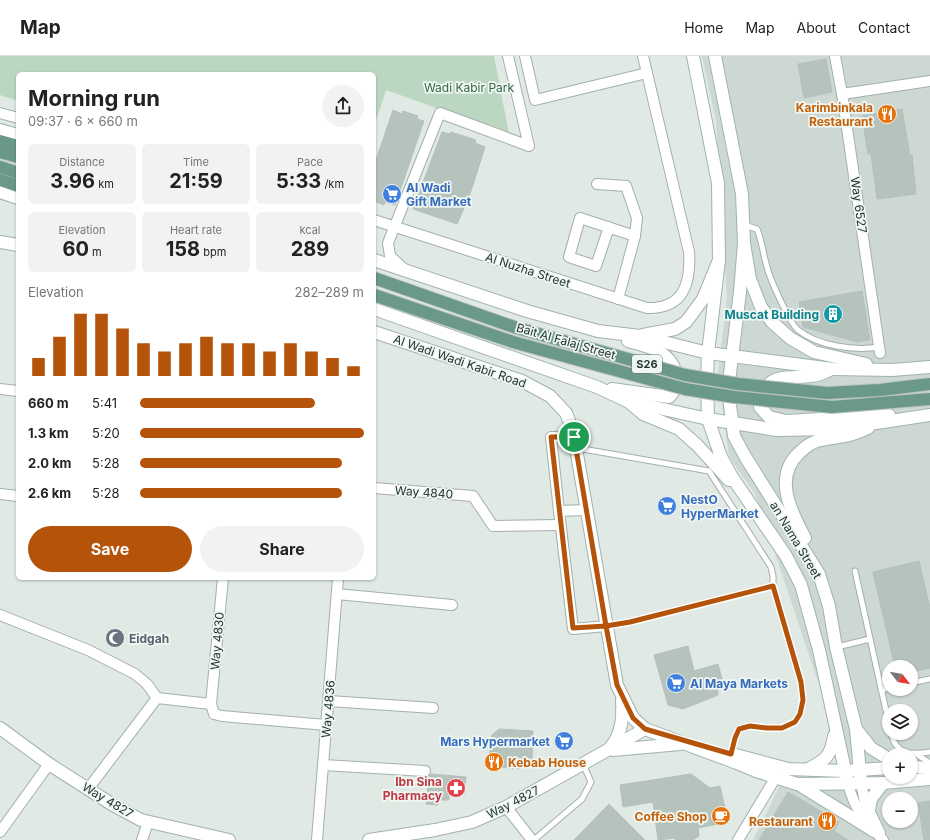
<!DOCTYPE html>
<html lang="en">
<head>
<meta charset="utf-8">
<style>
  body { margin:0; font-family:Inter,sans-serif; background:#f2f2f2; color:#222; height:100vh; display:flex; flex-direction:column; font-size:15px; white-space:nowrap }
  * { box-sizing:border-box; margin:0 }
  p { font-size:13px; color:#767676 }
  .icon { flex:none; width:22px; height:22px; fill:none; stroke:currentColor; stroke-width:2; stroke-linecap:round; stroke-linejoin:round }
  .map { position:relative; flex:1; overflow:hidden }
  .drawer { position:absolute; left:16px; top:16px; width:360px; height:508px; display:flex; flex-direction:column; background:#fff; border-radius:6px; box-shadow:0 1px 3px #0004 }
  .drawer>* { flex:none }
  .needle { width:26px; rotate:121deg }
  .controls { position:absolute; left:882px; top:604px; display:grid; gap:8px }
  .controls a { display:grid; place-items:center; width:36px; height:36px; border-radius:50%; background:#fff; box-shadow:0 1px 3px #0004; font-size:20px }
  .pin { position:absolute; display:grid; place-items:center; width:34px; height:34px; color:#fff; margin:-17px; border:2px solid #fff; border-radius:50%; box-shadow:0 1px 4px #0007 }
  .round { display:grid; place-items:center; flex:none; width:42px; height:42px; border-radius:21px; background:#f2f2f2 }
  .head { display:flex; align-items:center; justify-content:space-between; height:68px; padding:0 12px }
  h1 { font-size:22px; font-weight:700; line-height:30px }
  .metrics { display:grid; grid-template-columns:repeat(3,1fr); gap:6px; height:68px; padding:4px 12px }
  .metrics div { display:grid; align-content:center; border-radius:6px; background:#f2f2f2; text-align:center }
  .metrics b { font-size:20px; font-weight:700 }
  .metrics small { font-size:11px; font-weight:400 }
  .metrics p { font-size:11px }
  .chart { height:112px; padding:8px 12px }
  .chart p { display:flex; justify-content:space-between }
  .chart svg { width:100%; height:72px; margin-top:4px; stroke:#b45309; stroke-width:6 }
  .button { display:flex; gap:8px; margin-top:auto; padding:8px 12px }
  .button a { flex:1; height:46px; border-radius:24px; background:#b45309; color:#fff; font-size:16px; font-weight:700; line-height:46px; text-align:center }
  .button a+a { background:#f2f2f2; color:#222 }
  ul { padding:0 12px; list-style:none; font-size:13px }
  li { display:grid; grid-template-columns:64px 48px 1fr; align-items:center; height:30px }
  li i { height:10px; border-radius:5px; background:#b45309 }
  header { display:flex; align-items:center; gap:24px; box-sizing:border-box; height:56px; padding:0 20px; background:#fff; border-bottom:1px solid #e0e0e0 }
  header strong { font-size:19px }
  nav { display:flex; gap:22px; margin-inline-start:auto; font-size:14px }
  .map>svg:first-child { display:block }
  .built { fill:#ced8d3; fill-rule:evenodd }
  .green { fill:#bbd7c1 }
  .building { fill:#b6c3bd; stroke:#b3c1bb }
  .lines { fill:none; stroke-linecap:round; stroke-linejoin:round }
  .lane-casing { stroke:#a4b0ab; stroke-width:7 }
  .street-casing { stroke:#a4b0ab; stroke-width:12 }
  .secondary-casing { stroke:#a0b3ab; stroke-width:14 }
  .primary-casing { stroke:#bdc3c1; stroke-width:14 }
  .lane { stroke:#fff; stroke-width:5 }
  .street { stroke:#fff; stroke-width:10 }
  .secondary { stroke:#fff; stroke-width:12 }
  .primary { stroke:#6a998b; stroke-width:12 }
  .primary-bridge-casing { stroke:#bdc3c1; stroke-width:14; stroke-linecap:butt }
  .primary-bridge { stroke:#6a998b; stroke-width:12 }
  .route-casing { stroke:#fff; stroke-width:8 }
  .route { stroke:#b45309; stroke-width:5 }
  .labels { text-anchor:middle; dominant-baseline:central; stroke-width:3.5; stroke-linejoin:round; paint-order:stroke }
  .shield { fill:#f0f6f2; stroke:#60706b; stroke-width:1 }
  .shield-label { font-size:11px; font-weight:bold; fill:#233731 }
  .park-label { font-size:12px; fill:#326845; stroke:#f0f6f2 }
  .food-label { font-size:12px; font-weight:bold; fill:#c56008; stroke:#f0f6f2; text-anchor:end }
  .shop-label { font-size:12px; font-weight:bold; fill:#366cbe; stroke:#f0f6f2; text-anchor:start }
  .street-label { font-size:12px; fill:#233731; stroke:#f0f6f2 }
  .culture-label { font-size:12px; font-weight:bold; fill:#0d838f; stroke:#f0f6f2; text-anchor:end }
  .worship-label { font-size:12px; font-weight:bold; fill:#5b616d; stroke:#f0f6f2; text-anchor:start }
  .health-label { font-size:12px; font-weight:bold; fill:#be3a42; stroke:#f0f6f2; text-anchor:end }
</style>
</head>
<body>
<header>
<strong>Map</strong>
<nav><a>Home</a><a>Map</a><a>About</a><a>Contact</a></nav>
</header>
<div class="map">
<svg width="930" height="784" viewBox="0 0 930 784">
  <rect width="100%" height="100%" fill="#e0e9e4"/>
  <path class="built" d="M702,0H930V784H753L781,727L851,724L755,438L729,401L718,317L727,242L716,65ZM889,611H911V633H889ZM889,655H911V677H889ZM889,699H911V721H889ZM889,743H911V765H889Z"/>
  <polygon class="green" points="0,0 494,0 509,78 386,34 374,71 374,18 18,18 18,45 0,39"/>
  <g class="building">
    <polygon points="826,3 832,36 804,42 798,8"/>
    <polygon points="902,53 910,100 912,99 916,138 877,143 871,98 868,98 862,60"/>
    <polygon points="393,54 402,58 403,55 418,60 417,63 424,65 395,149 385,146 384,149 374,145 374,110"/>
    <polygon points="442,76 450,78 451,76 470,82 476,84 475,87 485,91 469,141 457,168 413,153"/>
    <polygon points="862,235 870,284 857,286 803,271 799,246"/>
    <polygon points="919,505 930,552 930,612 911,616 911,611 895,611 873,516"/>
    <polygon points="688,590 694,615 718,608 722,623 717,626 718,639 683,653 668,649 654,599"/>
    <polygon points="499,673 533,675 532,704 519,713 488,710 492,679"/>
    <polygon points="431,718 466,721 464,738 449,737 449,744 439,744 438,749 426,748 429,720"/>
    <polygon points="691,718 710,732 720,730 728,766 698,772 699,780 693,784 675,784 675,782 658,784 653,746 623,751 620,729"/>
    <polygon points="788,736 839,766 834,775 848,784 759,784"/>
    <polygon points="930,745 930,784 924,784 918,747"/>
    <polygon points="609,748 645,784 574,784"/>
  </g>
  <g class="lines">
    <g class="lane-casing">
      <g id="lane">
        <path d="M744,169L757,173C762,185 763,198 767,211C770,223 789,266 798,274C818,290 854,295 879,291"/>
        <polyline points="577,392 709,415 771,511 773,520 773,530 630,566 607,570"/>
        <polyline points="855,515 889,668"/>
        <polyline points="837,591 870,583"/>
        <polyline points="911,627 930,623"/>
        <polyline points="881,634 889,632"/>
        <path d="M891,677C896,699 911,699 930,696"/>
        <polyline points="731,698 735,682 739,673 750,670 767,672 782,672 795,666 800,658 803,644 801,626 773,530"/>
        <polyline points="916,698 930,707"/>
        <polyline points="534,784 582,743 591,726 583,708"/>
      </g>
    </g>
    <g class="street-casing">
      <g id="street">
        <polyline points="525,0 535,44 647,17"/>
        <polyline points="835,0 842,38 880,297"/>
        <polyline points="842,38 930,25"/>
        <polyline points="0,57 18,62"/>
        <polyline points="597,128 626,130 637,162 635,180 618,243"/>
        <path d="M374,164L647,252C684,253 691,227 689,196L643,0"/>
        <polyline points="609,171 596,210 569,201 580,162 635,180"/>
        <polyline points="404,213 390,200 388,187 440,57 529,90 508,0"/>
        <polyline points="0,333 18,335"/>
        <polyline points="374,432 473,440 493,470 560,469"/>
        <polyline points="0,438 18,440"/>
        <polyline points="586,454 559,455 573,573 606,570"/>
        <polyline points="559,455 551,381 574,381"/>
        <polyline points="223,522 211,648 214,658 222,660 326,669"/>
        <polyline points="337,538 452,549"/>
        <polyline points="0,559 88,594 135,618 147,628 157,642"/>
        <polyline points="329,645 433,652"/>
        <polyline points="323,709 425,715"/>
        <polyline points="861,727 865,746 880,777"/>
        <path d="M848,728C855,754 864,764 883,784"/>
        <polyline points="88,733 157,642 211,648"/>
        <polyline points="506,751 532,784"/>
        <polyline points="0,776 49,708"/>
        <polyline points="142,784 148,766"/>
        <polyline points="317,784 338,522"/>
        <polyline points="738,784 776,721"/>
      </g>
    </g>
    <g class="secondary-casing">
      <g id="secondary">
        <polyline points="715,0 742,138 744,187 750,223 761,251 772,266 790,282 814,296 866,308"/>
        <polyline points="0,74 18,79"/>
        <polyline points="0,136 18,142"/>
        <polyline points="0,186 18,189"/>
        <polyline points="744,187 740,236 728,334 734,380 746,402 819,518 829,550 836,591 856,673 861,727"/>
        <polyline points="374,204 527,255 598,275 640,280 708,297 833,313 892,314 930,311"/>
        <polyline points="719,204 708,297 707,323 708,363 721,401 732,421 786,500 801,529 819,594 848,728"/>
        <polyline points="374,253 597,331 627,345 708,363 777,374 837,373 930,359"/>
        <polyline points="374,276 522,325 550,340 566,357 573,375 617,629 633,662 645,673 737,707 756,715 797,728 883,727 930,723"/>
        <polyline points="643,279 675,273 686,266 703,243 719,204 718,127 693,0"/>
        <path d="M832,313C827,315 822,318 817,319C790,325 765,311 760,351L769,361L786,365L889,359"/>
        <path d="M612,333L669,341C684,326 675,304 658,295C649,290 638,288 628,285"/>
        <polyline points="630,347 643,358 679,373 697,389 729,424"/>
        <path d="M805,482C791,456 773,421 799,397C804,392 810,387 817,385C837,380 848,382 868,372"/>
        <polyline points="0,672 49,708 113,749 141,764 229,784"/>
        <polyline points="856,673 871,692 889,703"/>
        <path d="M610,692C622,678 623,662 622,644"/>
        <polyline points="613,694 680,688"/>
        <polyline points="732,698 788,713 844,715 889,712"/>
        <polyline points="911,711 930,712"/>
        <path d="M808,713C826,704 831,700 834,680"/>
        <polyline points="798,728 874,775"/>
        <polyline points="869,754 871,743 883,727"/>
        <polyline points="369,784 435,774 472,766 506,751 645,673"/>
      </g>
    </g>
    <g class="primary-casing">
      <g id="primary">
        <polyline points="0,85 18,90"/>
        <polyline points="0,96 18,101"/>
        <polyline points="0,111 18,117"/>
        <polyline points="0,124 18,130"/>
      </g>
    </g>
    <use href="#lane" class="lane"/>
    <use href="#street" class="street"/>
    <use href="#secondary" class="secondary"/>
    <use href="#primary" class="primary"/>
    <g class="primary-bridge-casing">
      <g id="primary-bridge">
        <polyline points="374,222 517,272 685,319 738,328 827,337 880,334 930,328"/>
        <polyline points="374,239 513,286 685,333 734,341 832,351 930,343"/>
      </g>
    </g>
    <use href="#primary-bridge" class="primary-bridge"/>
  </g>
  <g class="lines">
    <g class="route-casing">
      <polyline id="route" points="574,381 606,570 630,566 773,530 801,626 803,644 800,658 795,666 782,672 767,672 750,670 739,673 735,682 731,698 645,673 633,662 617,629 606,570 573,572 551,381 574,381"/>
    </g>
    <use href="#route" class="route"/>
  </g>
  <defs>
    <g id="restaurant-disc" transform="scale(1)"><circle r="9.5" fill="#e8710a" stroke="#f0f6f2"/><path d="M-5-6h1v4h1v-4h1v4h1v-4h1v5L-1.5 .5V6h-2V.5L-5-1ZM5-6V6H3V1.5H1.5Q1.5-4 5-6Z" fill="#fff"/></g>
    <g id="supermarket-disc" transform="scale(1)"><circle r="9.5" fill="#3f7fe0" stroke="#f0f6f2"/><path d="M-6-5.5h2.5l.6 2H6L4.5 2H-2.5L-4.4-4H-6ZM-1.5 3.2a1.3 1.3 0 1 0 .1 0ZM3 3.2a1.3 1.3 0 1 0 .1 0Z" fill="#fff"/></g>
    <g id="building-disc" transform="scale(1)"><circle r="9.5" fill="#0f9aa8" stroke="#f0f6f2"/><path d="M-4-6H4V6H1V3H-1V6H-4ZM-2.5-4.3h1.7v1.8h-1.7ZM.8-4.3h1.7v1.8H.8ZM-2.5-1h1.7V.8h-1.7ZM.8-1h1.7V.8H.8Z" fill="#fff"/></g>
    <g id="mosque-disc" transform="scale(1)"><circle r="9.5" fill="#6b7280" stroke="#f0f6f2"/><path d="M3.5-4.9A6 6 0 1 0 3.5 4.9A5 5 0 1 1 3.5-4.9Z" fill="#fff"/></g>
    <g id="pharmacy-disc" transform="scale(1)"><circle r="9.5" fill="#e0444e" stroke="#f0f6f2"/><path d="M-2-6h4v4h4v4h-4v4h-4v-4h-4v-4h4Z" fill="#fff"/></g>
    <g id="cafe-disc" transform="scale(1)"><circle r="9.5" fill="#e8710a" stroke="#f0f6f2"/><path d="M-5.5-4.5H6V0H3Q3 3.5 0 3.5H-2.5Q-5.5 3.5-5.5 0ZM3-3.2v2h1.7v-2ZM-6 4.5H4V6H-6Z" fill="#fff"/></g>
  </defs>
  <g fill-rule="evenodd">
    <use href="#restaurant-disc" x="887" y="58"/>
    <use href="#supermarket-disc" x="392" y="138"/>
    <use href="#building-disc" x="833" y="258"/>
    <use href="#supermarket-disc" x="667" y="450"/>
    <use href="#mosque-disc" x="115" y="582"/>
    <use href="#supermarket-disc" x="676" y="627"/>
    <use href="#supermarket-disc" x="564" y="685"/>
    <use href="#restaurant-disc" x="494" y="706"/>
    <use href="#pharmacy-disc" x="456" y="732"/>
    <use href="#cafe-disc" x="721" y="760"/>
    <use href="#restaurant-disc" x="827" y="765"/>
  </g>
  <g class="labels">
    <rect class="shield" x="632" y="299" width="30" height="18" rx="3"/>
    <g class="shield-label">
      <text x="647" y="308">S26</text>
    </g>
    <g class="park-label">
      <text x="469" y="31">Wadi Kabir Park</text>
    </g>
    <g class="food-label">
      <text x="873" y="51">Karimbinkala<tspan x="873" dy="14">Restaurant</tspan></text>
      <text x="508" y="706" text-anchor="start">Kebab House</text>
      <text x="707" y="760">Coffee Shop</text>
      <text x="813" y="765">Restaurant</text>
    </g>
    <g class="shop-label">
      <text x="406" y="131">Al Wadi<tspan x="406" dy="14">Gift Market</tspan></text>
      <text x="681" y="443">NestO<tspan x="681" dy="14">HyperMarket</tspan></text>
      <text x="690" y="627">Al Maya Markets</text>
      <text x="550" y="685" text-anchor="end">Mars Hypermarket</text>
    </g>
    <g class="street-label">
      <text transform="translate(859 149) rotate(82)">Way 6527</text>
      <text transform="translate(528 214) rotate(18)">Al Nuzha Street</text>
      <text transform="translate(566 285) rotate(16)">Bait Al Falaj Street</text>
      <text transform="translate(460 305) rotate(19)">Al Wadi Wadi Kabir Road</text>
      <text transform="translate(424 436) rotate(4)">Way 4840</text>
      <text transform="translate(796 484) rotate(59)">an Nama Street</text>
      <text transform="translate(217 585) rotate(-85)">Way 4830</text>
      <text transform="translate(328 653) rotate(-85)">Way 4836</text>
      <text transform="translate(108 744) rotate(31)">Way 4827</text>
      <text transform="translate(513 746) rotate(-27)">Way 4827</text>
    </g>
    <g class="culture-label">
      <text x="819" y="258">Muscat Building</text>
    </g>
    <g class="worship-label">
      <text x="129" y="582">Eidgah</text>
    </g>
    <g class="health-label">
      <text x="442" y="725">Ibn Sina<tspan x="442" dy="14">Pharmacy</tspan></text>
    </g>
  </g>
</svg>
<div class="controls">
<a><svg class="needle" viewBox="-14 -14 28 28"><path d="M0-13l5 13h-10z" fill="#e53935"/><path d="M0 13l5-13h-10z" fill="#767676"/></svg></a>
<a><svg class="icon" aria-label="layers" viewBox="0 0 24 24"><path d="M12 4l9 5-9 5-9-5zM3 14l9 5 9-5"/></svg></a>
<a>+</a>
<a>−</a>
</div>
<div class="pin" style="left:574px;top:381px;background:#1e9e55"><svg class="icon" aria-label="arrive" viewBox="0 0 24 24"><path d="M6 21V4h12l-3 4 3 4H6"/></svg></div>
<section class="drawer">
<div class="head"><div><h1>Morning run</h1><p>09:37 · 6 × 660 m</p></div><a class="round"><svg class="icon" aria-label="share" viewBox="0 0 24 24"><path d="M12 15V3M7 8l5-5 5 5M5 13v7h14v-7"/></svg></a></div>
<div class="metrics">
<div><p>Distance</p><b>3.96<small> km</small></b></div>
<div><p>Time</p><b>21:59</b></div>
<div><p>Pace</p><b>5:33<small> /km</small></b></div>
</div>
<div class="metrics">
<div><p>Elevation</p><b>60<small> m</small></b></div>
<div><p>Heart rate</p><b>158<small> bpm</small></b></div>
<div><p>kcal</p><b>289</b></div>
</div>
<div class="chart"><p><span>Elevation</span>282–289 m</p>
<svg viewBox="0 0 160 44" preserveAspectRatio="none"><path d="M5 44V33M15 44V20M25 44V6M35 44V6M45 44V15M55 44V24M65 44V29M75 44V24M85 44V20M95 44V24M105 44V24M115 44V29M125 44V24M135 44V29M145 44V33M155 44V38"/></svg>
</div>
<ul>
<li><b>660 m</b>5:41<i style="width:78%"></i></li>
<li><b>1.3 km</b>5:20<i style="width:100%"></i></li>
<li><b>2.0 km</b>5:28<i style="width:90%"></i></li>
<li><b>2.6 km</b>5:28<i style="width:90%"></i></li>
</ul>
<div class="button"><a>Save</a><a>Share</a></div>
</section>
</div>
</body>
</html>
